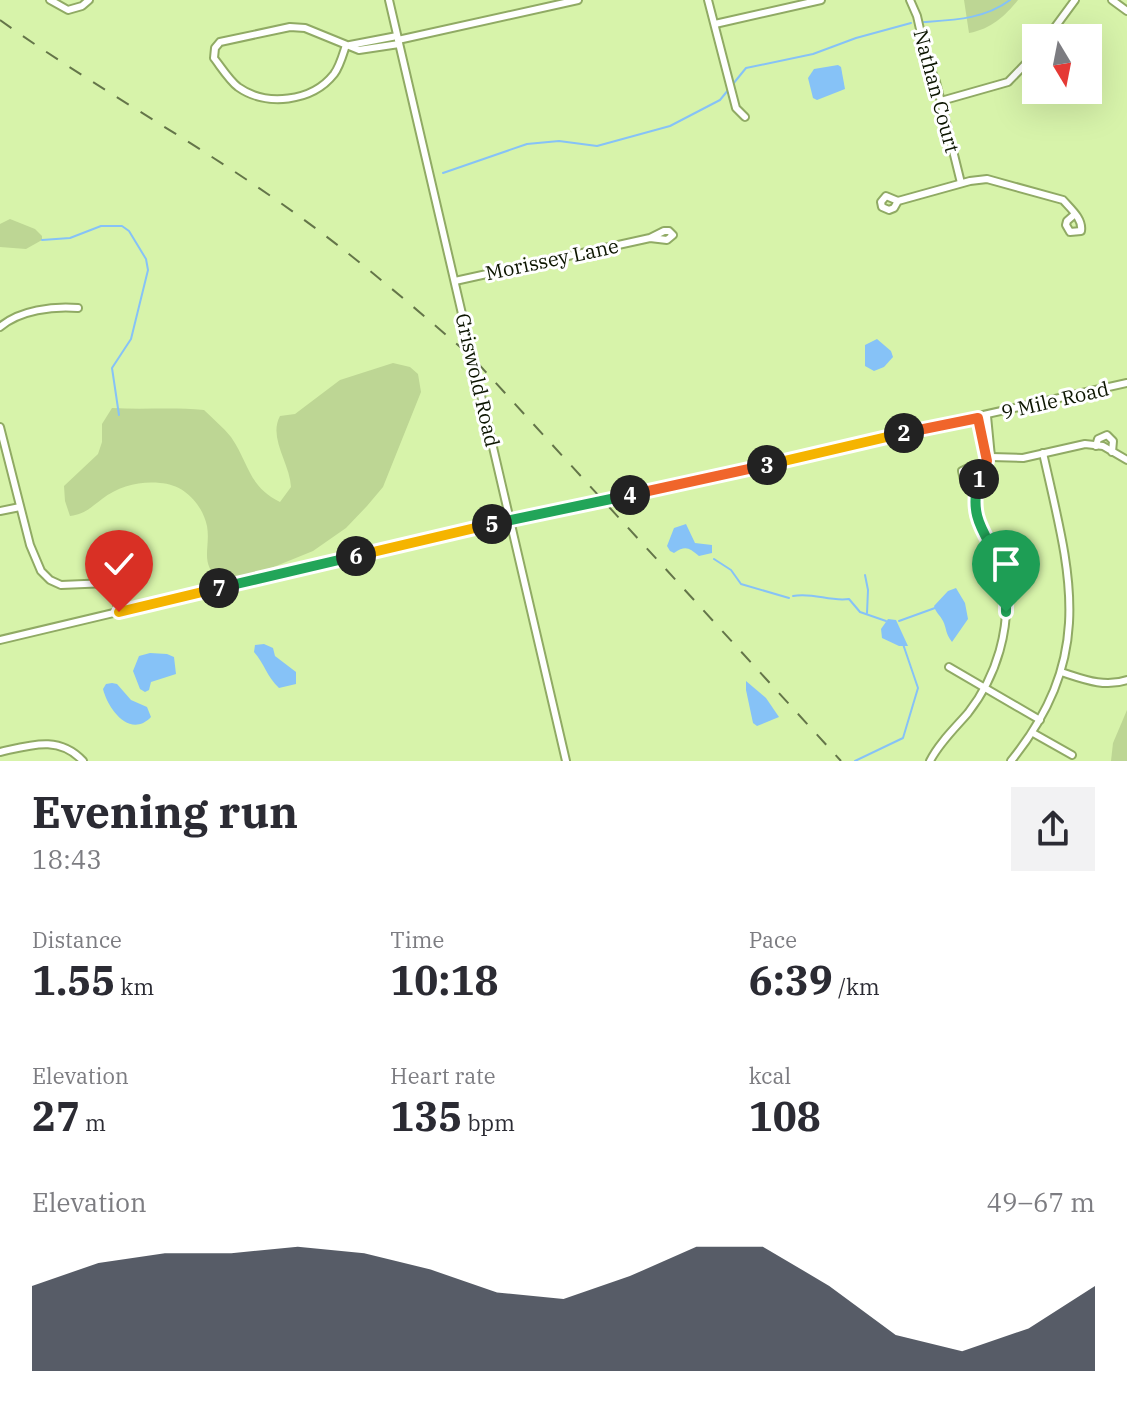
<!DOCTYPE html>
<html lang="en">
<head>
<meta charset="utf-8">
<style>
  body { margin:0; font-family:"IBM Plex Serif",serif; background:#f2f2f3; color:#2b2b33; height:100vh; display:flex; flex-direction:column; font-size:30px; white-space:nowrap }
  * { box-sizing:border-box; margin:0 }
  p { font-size:26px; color:#7c7c81 }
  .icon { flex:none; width:44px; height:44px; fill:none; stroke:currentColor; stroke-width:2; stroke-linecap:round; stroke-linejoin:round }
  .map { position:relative; height:761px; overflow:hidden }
  .panel { display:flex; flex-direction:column; background:#fff; flex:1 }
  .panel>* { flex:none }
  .needle { width:52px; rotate:170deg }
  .controls { position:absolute; left:1022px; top:24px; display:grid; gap:16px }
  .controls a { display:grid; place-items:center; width:80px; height:80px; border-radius:0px; background:#fff; box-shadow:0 8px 32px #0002; font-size:40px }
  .pin { position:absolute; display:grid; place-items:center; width:68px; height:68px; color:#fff; margin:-82px -34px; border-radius:50% 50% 50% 0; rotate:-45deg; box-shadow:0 0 8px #0007 }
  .pin .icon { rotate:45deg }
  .km { position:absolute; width:40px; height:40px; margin:-20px; border-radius:50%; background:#222; color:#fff; font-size:22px; line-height:40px; text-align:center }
  .round { display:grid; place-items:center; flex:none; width:84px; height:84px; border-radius:0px; background:#f2f2f3 }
  .overview { display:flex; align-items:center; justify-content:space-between; height:136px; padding:0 32px }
  h1 { font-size:44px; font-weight:700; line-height:60px }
  .figures { display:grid; grid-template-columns:repeat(3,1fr); gap:12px; height:136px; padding:8px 32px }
  .figures div { display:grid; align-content:center }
  .figures b { font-size:40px; font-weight:700 }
  .figures small { font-size:22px; font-weight:400 }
  .figures p { font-size:22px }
  .chart { height:224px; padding:16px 32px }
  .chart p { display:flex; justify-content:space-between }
  .chart svg { width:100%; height:144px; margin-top:8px; fill:#111827; opacity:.7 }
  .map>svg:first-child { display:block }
  .green { fill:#bdd694 }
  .water { fill:#86c2f7 }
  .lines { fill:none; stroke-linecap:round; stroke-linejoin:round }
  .stream { stroke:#86c2f7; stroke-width:2 }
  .minor-casing { stroke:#90aa64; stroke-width:10 }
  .minor { stroke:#fff; stroke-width:6 }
  .rail { stroke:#647549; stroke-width:2; stroke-dasharray:14 14; stroke-linecap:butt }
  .split-1-casing { stroke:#fff; stroke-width:16 }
  .split-2-casing { stroke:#fff; stroke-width:16 }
  .split-3-casing { stroke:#fff; stroke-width:16 }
  .split-4-casing { stroke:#fff; stroke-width:16 }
  .split-5-casing { stroke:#fff; stroke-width:16 }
  .split-6-casing { stroke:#fff; stroke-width:16 }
  .split-7-casing { stroke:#fff; stroke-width:16 }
  .split-8-casing { stroke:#fff; stroke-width:16 }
  .split-1 { stroke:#22a559; stroke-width:10 }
  .split-2 { stroke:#f0652b; stroke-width:10 }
  .split-3 { stroke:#f5b400; stroke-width:10 }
  .split-4 { stroke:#f0652b; stroke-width:10 }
  .split-5 { stroke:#22a559; stroke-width:10 }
  .split-6 { stroke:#f5b400; stroke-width:10 }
  .split-7 { stroke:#22a559; stroke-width:10 }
  .split-8 { stroke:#f5b400; stroke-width:10 }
  .labels { text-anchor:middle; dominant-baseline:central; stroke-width:6; stroke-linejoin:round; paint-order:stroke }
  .street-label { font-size:20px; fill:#0c1500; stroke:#fff }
</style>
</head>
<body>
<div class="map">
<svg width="1127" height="761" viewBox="0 0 1127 761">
  <rect width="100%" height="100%" fill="#d7f3aa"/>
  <g class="green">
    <path d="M964,0H1018C1005,16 991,29 969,33Z"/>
    <polygon points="10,219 35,229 42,236 42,240 26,249 0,247 0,224"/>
    <path d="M393,363L410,367L418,374L421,392L383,487L367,506L346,528L313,551L249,577L222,582C198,564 211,549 207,526C202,503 183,484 160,483C140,481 119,486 102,499C90,508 85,514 70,516L65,501L64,486L98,454L102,442V424L112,408C143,410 173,407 204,410C213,419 223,427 231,437C250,465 248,486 280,502L291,487C290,463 268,438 280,416L295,414L340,380Z"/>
    <polygon points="1127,710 1127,761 1111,761 1113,743"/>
  </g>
  <g class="water">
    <polygon points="838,65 841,67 845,89 817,100 813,98 808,78 814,69"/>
    <polygon points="877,339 891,351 893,357 884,367 874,371 865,366 865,345"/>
    <path d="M686,524L695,543L712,545V553L699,556C689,548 686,545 674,553L670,551L667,546L674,528Z"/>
    <path d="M956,588L965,603L968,619L952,642C945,633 947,629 943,621C940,615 936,613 934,606L948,591Z"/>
    <polygon points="888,619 896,620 908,646 899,646 882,638 881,629"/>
    <path d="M264,644L273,648L275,656L296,672V684L279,688C267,677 264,663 254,652L255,645Z"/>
    <polygon points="150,653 167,654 174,657 176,674 151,682 149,690 145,692 140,689 133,671 139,656"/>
    <polygon points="746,681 766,698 779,717 757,726 753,723 746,690"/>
    <path d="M112,683L117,684L131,700L147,707L151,717C130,739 108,709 103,689L106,684Z"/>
  </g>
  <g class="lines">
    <g class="stream">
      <path d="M924,22C954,20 985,19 1010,0"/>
      <polyline points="443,173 527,144 559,141 597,146 670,126 720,100 746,68 813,54 856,38 911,23"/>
      <polyline points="42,240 70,238 101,226 122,226 129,231 146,259 148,270 131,339 112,368 119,415"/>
      <polyline points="714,559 731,570 741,584 789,598"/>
      <polyline points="865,575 868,590 867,613"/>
      <path d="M793,596C813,592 830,602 849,599L860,612L886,621"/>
      <polyline points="899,621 935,608"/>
      <polyline points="855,761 903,738 918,688 903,644"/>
    </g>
    <g class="minor-casing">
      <g id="minor">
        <polyline points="50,0 68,10 82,6 89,0"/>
        <polyline points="389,0 566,761"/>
        <polyline points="708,0 736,108 745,117"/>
        <polyline points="910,0 917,16 927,60 936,82 961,183"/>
        <polyline points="1112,0 1127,11"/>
        <polyline points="715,24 821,0"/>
        <polyline points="1047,38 1075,0"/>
        <polyline points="398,40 578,0"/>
        <path d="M346,45C343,54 340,66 334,74C312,102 266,107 238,87C229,80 221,67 214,58L215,48L220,42L290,27L305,28L359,50L399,44"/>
        <polyline points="350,45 397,36"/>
        <polyline points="941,101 1008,82 1036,53"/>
        <path d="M898,201L886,196L881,202L882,207L889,210L894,208L898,201L970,181L987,179L1063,200C1071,209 1083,219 1081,231L1070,232L1066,225L1067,221L1075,214"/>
        <polyline points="455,281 650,238 664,231 669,231 673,235 667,240 650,238"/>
        <path d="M0,327C20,310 53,306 78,308"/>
        <polyline points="978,418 987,461"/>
        <polyline points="0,427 30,545 41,571 50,580 61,585 108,583 114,592 119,612"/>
        <polyline points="1096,446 1098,439 1107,435 1113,441 1112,452"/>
        <polyline points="991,457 1023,458 1085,444 1103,446 1127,460"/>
        <polyline points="978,484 964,480 962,471 972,466 982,471"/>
        <polyline points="0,511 20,507"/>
        <polyline points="0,640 421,540 1127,383"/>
        <polyline points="949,667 1040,720"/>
        <path d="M1061,672C1083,679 1104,688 1127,680"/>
        <polyline points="1033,733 1072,755"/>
        <path d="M0,752C31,745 59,735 83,761"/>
        <path d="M930,761C939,743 955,728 968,713C997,676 1011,628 1005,581C1003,562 988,549 981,532C971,510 973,475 991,457L987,416"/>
        <path d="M1011,761C1097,654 1070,574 1043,453"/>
      </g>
    </g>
    <use href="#minor" class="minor"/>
    <path class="rail" d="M0,20C88,83 183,135 272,197C342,245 408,302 473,358L841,761"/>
  </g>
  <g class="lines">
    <g class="split-1-casing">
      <path id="split-1" d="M979,479C967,520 988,535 1002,568C1008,582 1006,598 1006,612"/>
    </g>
    <g class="split-2-casing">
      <polyline id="split-2" points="904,433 978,418 987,461 979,479"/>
    </g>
    <g class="split-3-casing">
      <polyline id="split-3" points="767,465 904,433"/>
    </g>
    <g class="split-4-casing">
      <polyline id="split-4" points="630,495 767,465"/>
    </g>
    <g class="split-5-casing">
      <polyline id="split-5" points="492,524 630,495"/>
    </g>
    <g class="split-6-casing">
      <polyline id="split-6" points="356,556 492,524"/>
    </g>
    <g class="split-7-casing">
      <polyline id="split-7" points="219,588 356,556"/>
    </g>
    <g class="split-8-casing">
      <polyline id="split-8" points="119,612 219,588"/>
    </g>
    <use href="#split-1" class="split-1"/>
    <use href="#split-2" class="split-2"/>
    <use href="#split-3" class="split-3"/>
    <use href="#split-4" class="split-4"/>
    <use href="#split-5" class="split-5"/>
    <use href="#split-6" class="split-6"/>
    <use href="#split-7" class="split-7"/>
    <use href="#split-8" class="split-8"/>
  </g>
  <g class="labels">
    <g class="street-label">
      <text transform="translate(937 91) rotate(75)">Nathan Court</text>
      <text transform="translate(552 259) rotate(-12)">Morissey Lane</text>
      <text transform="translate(478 380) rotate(77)">Griswold Road</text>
      <text transform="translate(1055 400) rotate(-13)">9 Mile Road</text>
    </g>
  </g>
</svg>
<div class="controls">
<a><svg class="needle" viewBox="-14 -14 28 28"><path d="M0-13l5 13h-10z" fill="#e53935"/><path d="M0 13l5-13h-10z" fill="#7c7c81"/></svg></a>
</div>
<div class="pin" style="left:1006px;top:612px;background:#1e9e55"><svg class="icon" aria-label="arrive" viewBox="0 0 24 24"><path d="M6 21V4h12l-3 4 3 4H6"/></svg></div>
<div class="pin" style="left:119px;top:612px;background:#d93025"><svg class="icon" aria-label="check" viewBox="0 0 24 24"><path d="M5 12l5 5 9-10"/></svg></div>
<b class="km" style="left:979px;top:479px">1</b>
<b class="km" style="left:904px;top:433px">2</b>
<b class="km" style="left:767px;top:465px">3</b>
<b class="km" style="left:630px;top:495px">4</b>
<b class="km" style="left:492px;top:524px">5</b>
<b class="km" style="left:356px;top:556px">6</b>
<b class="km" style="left:219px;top:588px">7</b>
</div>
<section class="panel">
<div class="overview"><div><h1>Evening run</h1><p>18:43</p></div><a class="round"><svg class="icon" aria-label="share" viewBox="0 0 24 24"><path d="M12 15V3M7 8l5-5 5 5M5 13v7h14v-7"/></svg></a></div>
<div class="figures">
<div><p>Distance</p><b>1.55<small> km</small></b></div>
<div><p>Time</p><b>10:18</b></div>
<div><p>Pace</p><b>6:39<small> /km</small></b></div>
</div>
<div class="figures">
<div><p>Elevation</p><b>27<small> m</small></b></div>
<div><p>Heart rate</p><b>135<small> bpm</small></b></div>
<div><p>kcal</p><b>108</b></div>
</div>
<div class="chart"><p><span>Elevation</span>49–67 m</p>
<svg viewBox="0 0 160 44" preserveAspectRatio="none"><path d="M0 44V18L10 11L20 8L30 8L40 6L50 8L60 13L70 20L80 22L90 15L100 6L110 6L120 18L130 33L140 38L150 31L160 18V44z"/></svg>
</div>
</section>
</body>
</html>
